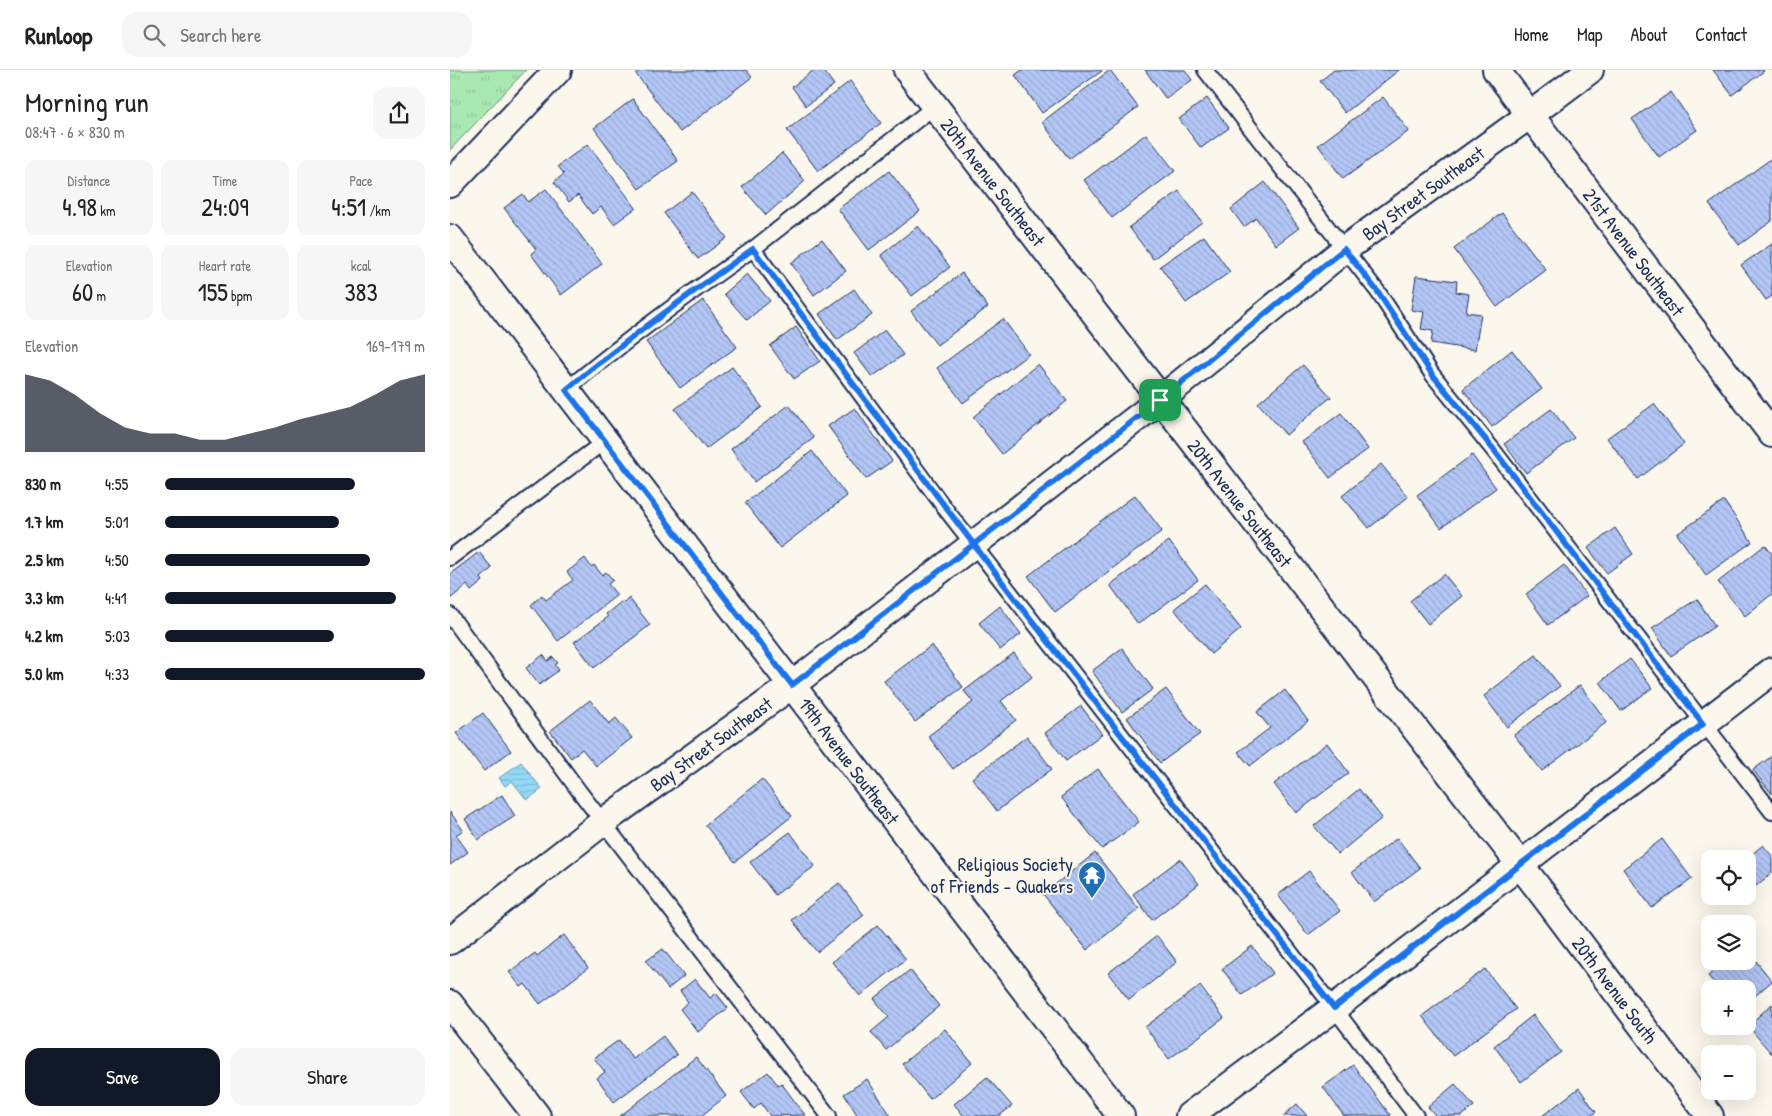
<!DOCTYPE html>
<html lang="en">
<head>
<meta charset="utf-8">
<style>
  body { margin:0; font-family:"Patrick Hand",sans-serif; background:#f6f6f6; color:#222; height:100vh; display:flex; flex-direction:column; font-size:19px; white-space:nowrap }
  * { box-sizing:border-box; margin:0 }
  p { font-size:16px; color:#767676 }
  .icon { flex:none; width:28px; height:28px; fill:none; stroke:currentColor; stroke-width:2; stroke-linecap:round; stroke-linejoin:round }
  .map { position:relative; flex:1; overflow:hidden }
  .details { display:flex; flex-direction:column; background:#fff; width:450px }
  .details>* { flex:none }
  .controls { position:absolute; left:1251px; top:780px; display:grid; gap:10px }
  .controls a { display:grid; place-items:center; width:55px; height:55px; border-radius:10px; background:#fff; box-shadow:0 5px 20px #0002; font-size:25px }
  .pin { position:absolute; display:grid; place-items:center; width:42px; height:42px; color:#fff; margin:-21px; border-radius:10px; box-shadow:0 2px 8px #0006 }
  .round { display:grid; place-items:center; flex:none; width:52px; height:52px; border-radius:15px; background:#f6f6f6 }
  .overview { display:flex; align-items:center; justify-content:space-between; height:85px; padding:0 25px }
  h1 { font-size:28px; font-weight:600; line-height:38px }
  .stats { display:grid; grid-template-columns:repeat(3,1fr); gap:8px; height:85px; padding:5px 25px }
  .stats div { display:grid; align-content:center; border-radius:12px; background:#f6f6f6; text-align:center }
  .stats b { font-size:25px; font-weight:600 }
  .stats small { font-size:14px; font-weight:400 }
  .stats p { font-size:14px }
  .chart { height:140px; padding:10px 25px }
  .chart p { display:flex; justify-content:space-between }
  .chart svg { width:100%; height:90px; margin-top:5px; fill:#111827; opacity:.7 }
  .primary-button { display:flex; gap:10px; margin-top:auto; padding:10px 25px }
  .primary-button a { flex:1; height:58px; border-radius:15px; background:#111827; color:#fff; font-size:20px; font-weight:600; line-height:58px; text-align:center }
  .primary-button a+a { background:#f6f6f6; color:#222 }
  ul { padding:0 25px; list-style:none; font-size:16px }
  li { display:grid; grid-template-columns:80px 60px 1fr; align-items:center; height:38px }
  li i { height:12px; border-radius:6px; background:#111827 }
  header { display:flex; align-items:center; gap:30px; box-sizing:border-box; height:70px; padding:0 25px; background:#fff; border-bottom:1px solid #e0e0e0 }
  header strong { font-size:24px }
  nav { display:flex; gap:28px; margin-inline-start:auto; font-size:18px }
  .search { width:350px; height:45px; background:#f6f6f6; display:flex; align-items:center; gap:12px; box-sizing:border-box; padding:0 18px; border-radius:15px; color:#767676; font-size:19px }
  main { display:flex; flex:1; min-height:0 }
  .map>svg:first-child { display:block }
  .grass { fill:url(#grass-tufts); stroke:#628c87 }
  .water { fill:url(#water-rules); stroke:#6496b9 }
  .building { fill:url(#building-back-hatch); stroke:#1b2f5e }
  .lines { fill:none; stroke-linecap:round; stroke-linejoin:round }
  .lane-casing { stroke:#1b2f5e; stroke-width:18 }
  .street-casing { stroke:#1b2f5e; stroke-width:30 }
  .lane { stroke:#fbf7ec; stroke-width:14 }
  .street { stroke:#fbf7ec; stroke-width:26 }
  .route-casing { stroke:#fff; stroke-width:10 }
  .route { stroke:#1a73e8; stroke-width:6 }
  .labels { text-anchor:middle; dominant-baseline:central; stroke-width:4; stroke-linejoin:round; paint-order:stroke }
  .street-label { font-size:19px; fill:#1b2f5e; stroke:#fbf7ec }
  .poi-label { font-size:19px; fill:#1b2f5e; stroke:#fbf7ec; text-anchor:end }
</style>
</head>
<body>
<header>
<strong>Runloop</strong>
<div class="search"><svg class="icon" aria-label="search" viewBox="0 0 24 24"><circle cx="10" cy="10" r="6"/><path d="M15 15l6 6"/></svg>Search here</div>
<nav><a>Home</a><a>Map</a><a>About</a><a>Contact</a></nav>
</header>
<main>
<section class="details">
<div class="overview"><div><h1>Morning run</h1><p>08:47 · 6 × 830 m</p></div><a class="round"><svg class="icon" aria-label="share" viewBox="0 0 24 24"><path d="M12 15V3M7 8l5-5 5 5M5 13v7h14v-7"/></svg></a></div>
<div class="stats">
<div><p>Distance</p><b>4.98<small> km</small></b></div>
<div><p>Time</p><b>24:09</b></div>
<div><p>Pace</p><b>4:51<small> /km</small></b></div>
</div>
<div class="stats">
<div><p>Elevation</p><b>60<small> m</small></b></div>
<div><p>Heart rate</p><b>155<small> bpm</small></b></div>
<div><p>kcal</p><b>383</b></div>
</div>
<div class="chart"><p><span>Elevation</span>169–179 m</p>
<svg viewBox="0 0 160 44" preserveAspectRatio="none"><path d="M0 44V6L10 9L20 16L30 25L40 32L50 35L60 35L70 38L80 38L90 35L100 32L110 28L120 25L130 22L140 16L150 9L160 6V44z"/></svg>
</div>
<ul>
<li><b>830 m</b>4:55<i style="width:73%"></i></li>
<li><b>1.7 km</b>5:01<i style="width:67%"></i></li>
<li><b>2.5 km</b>4:50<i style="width:79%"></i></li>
<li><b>3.3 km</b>4:41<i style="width:89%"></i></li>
<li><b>4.2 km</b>5:03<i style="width:65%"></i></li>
<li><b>5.0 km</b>4:33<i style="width:100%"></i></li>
</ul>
<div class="primary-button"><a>Save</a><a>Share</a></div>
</section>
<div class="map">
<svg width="1322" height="1046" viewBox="0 0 1322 1046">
  <defs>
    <pattern id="grass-tufts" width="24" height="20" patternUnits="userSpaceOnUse" patternTransform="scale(1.25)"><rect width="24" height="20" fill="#a9e8b0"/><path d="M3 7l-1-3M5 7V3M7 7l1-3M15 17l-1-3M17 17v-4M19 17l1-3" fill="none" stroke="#91c79a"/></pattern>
    <pattern id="water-rules" width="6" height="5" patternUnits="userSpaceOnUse" patternTransform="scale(1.25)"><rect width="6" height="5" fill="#94daf6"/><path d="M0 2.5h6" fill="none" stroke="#7fbbd5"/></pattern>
    <pattern id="building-back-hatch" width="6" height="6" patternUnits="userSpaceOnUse" patternTransform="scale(1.25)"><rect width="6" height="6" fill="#b3c6f5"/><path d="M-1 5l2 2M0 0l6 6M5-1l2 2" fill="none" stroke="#99aad4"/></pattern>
  </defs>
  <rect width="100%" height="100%" fill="#fbf7ec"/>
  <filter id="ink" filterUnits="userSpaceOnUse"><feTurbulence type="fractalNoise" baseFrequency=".02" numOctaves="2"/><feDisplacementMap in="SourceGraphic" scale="10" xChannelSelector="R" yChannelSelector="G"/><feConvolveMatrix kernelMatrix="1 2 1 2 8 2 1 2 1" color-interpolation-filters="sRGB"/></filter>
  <g filter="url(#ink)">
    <polygon class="grass" points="0,0 76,0 0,80"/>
    <polygon class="water" points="71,692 92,719 77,730 62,711 55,716 49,708"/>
    <g class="building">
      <polygon points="191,0 296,0 302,7 230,62 186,4"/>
      <polygon points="364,0 373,0 384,15 356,36 342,17"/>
      <polygon points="572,0 651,0 652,1 592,43 565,5"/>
      <polygon points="660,0 688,37 619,89 592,52"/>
      <polygon points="695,0 735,0 742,10 716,29"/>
      <polygon points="884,0 949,0 895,43 870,11"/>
      <polygon points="1263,0 1313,0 1314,1 1282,25"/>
      <polygon points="400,11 431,53 368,101 337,60"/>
      <polygon points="1221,22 1247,60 1209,87 1182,49"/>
      <polygon points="933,27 959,61 893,109 868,75"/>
      <polygon points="757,28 779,58 751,78 729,49"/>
      <polygon points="183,29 228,91 189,119 144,58"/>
      <polygon points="696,64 725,101 662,148 634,110"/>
      <polygon points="138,74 186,138 164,154 151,137 142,144 128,125 119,132 104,112 114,104 108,96"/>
      <polygon points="332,83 355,111 316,145 292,117"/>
      <polygon points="1322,88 1322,151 1289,175 1259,134"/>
      <polygon points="439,101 470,141 419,180 388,139"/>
      <polygon points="815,112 849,158 826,175 806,148 794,157 781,139"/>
      <polygon points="96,119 152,194 111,225 81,184 86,179 54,138 73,124 78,132"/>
      <polygon points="729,121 752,152 703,189 679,157"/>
      <polygon points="242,122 277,168 248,189 214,143"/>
      <polygon points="1052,143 1096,200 1047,237 1004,179"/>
      <polygon points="468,156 500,197 462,226 431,185"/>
      <polygon points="754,166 780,202 736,233 710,196"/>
      <polygon points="372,169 396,201 364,225 341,193"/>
      <polygon points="1322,174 1322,226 1316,230 1291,195"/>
      <polygon points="512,203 538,237 487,275 461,241"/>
      <polygon points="297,204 320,231 297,250 274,224"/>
      <polygon points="966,206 1007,211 1006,222 1019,224 1016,242 1031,244 1025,280 981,273 983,261 971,259 974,242 961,240"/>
      <polygon points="404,219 422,245 387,270 369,244"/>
      <polygon points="253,230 287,277 230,318 196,272"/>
      <polygon points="553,249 579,284 513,333 487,298"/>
      <polygon points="346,257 370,291 344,309 320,276"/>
      <polygon points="435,260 453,285 422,307 404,283"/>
      <polygon points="1062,280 1092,319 1042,357 1013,319"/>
      <polygon points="588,294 617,331 552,384 523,347"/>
      <polygon points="853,295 881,327 836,365 808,333"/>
      <polygon points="282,297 312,337 256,379 225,339"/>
      <polygon points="1204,334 1234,374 1188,409 1157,368"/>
      <polygon points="339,335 364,368 304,412 281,379"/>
      <polygon points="405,338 442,391 416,409 378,356"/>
      <polygon points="1101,339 1124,368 1076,403 1054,374"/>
      <polygon points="891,343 918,379 880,408 852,372"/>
      <polygon points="362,381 397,426 330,478 295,433"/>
      <polygon points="1022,385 1046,418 991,458 967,425"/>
      <polygon points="931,394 958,427 919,458 892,426"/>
      <polygon points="685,425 712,461 605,542 578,506"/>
      <polygon points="1274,431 1302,472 1256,505 1227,464"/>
      <polygon points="1165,458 1183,484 1157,503 1138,478"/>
      <polygon points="719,471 748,510 688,554 660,515"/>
      <polygon points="1315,475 1322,484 1322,524 1295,546 1268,512"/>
      <polygon points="29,482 42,498 31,508 33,511 21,521 17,515 0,529 0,504"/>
      <polygon points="135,488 141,497 144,495 152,505 156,502 163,510 158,514 167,525 108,571 81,535 92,525 96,530 123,510 117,502"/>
      <polygon points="1114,495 1137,526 1098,555 1076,524"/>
      <polygon points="994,504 1012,526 978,554 960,531"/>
      <polygon points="755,514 791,559 761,584 724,539"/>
      <polygon points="179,528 200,555 144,598 124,572 158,547 156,544 171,532 174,533"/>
      <polygon points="1247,529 1265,556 1221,586 1202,558"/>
      <polygon points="550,536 571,564 550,580 529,553"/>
      <polygon points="482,575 513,617 465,652 434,611"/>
      <polygon points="672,578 703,619 672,642 642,601"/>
      <polygon points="564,583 582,607 551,631 566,650 503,699 478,666 523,632 514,621"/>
      <polygon points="93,585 98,591 103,587 108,593 105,595 109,600 89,615 76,598"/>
      <polygon points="1086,585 1110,616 1057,657 1034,626"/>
      <polygon points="1180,589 1202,618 1171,641 1150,612"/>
      <polygon points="1130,615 1157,652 1092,701 1064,665"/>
      <polygon points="716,619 750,664 710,693 677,648"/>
      <polygon points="835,620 858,651 800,696 788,682 820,658 807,642"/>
      <polygon points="140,630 159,654 166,648 182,668 146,696 132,679 121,688 100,661"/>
      <polygon points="631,636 652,664 616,691 595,663"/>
      <polygon points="33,643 61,681 34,701 6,663"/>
      <polygon points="577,666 602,699 547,741 522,708"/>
      <polygon points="877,673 899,703 846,743 824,714"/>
      <polygon points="1322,686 1322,724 1303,700"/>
      <polygon points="648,699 689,752 652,779 611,727"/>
      <polygon points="312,709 342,746 285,792 255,755"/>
      <polygon points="909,719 932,748 888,784 864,756"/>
      <polygon points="52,725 65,746 28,770 15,749"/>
      <polygon points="0,742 13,760 6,765 18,782 0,795"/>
      <polygon points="340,762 365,796 325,825 300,792"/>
      <polygon points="947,768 970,798 924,832 902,802"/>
      <polygon points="1212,769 1242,809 1202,838 1173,799"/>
      <polygon points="1313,775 1322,786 1322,803 1306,816 1298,806 1298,789 1296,789"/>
      <polygon points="645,783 689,839 637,880 593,824"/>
      <polygon points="730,789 749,814 702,850 683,824"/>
      <polygon points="859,801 890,841 858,865 828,825"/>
      <polygon points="389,813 414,845 367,882 342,850"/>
      <polygon points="428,855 456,889 410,926 382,892"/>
      <polygon points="114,865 138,898 90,934 75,914 71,917 59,902 85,883 87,886"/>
      <polygon points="707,866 727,892 679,930 658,903"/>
      <polygon points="802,876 823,903 792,925 772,899"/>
      <polygon points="213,879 234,906 218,919 196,891"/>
      <polygon points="1298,881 1322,911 1298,932 1298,919 1269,919 1258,906 1276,891 1298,891"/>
      <polygon points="1035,899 1066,939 1003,986 972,946"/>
      <polygon points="460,900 489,936 436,980 421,962 439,947 424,929"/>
      <polygon points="245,909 260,928 266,923 278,938 248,962 230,939 238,932 230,921"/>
      <polygon points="750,916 774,948 719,989 695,957"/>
      <polygon points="1322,934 1322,983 1321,983 1298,956"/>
      <polygon points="1083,945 1111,982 1071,1012 1044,976"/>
      <polygon points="495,959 522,993 480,1029 452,994"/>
      <polygon points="213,966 227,985 164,1032 147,1008 155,1002 144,988 169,970 183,989"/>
      <polygon points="246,987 276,1026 251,1046 170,1046"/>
      <polygon points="903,995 941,1046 894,1046 873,1017"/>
      <polygon points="318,1002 328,1015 331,1013 355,1045 320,1046 311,1033 304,1039 291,1022"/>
      <polygon points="537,1007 562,1036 549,1046 514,1046 504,1034"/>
      <polygon points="417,1009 441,1046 408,1046 394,1024"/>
      <polygon points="1005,1014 1024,1036 1012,1046 986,1046 978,1037"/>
      <polygon points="1129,1018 1146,1042 1141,1046 1092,1046"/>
      <polygon points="847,1034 857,1046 833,1046"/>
    </g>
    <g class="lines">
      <g class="lane-casing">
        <g id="lane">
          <polyline points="755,0 928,222 982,304 1044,381 1322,742"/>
          <polyline points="303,179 485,36"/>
          <path d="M116,320C176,270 239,224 303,179L497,441L884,938L966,1046"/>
          <polyline points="0,488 155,371"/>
          <polyline points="0,545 129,721 379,1046"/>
        </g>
      </g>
      <g class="street-casing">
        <g id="street">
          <polyline points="457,0 1095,827 1260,1046"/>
          <polyline points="1046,0 1322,364"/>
          <polyline points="0,114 108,0"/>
          <polyline points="0,168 671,1046"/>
          <polyline points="0,871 153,752 342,615 710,330 895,179 1080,45 1140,0"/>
          <polyline points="0,934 87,1046"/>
          <polyline points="739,1046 884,938 1322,601"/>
        </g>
      </g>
      <use href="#lane" class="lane"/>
      <use href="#street" class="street"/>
    </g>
  </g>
  <g class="lines" filter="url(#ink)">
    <g class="route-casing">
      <path id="route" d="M710,330C587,425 465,520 342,615L116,320C176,270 239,224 303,179C391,298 479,416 569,534L884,938L1253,654L1044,380L982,304L928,222L894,179L710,330"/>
    </g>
    <use href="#route" class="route"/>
  </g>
  <defs>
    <g id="temple-pin" transform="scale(1.4375)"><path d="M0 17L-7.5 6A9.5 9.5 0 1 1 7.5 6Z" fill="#1f6fb2" stroke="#fbf7ec"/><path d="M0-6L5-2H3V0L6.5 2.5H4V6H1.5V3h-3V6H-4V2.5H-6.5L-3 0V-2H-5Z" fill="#fff"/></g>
  </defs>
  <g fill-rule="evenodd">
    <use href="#temple-pin" x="642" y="805"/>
  </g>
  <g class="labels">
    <g class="street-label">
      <text transform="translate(543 112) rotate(52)">20th Avenue Southeast</text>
      <text transform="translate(973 123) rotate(-36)">Bay Street Southeast</text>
      <text transform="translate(1184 182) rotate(53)">21st Avenue Southeast</text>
      <text transform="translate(790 433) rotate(52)">20th Avenue Southeast</text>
      <text transform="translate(261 674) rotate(-36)">Bay Street Southeast</text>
      <text transform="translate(399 691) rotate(53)">19th Avenue Southeast</text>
      <text transform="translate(1165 920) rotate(53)">20th Avenue South</text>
    </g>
    <g class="poi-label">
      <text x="623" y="794">Religious Society<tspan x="623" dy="22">of Friends - Quakers</tspan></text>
    </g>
  </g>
</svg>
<div class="controls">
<a><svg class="icon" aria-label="locate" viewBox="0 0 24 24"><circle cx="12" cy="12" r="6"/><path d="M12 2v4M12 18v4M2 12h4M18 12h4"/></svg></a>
<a><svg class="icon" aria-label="layers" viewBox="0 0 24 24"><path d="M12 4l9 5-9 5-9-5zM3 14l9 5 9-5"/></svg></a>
<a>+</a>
<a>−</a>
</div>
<div class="pin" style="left:710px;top:330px;background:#1e9e55"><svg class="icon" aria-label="arrive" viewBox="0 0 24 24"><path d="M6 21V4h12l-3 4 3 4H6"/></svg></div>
</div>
</main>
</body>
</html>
